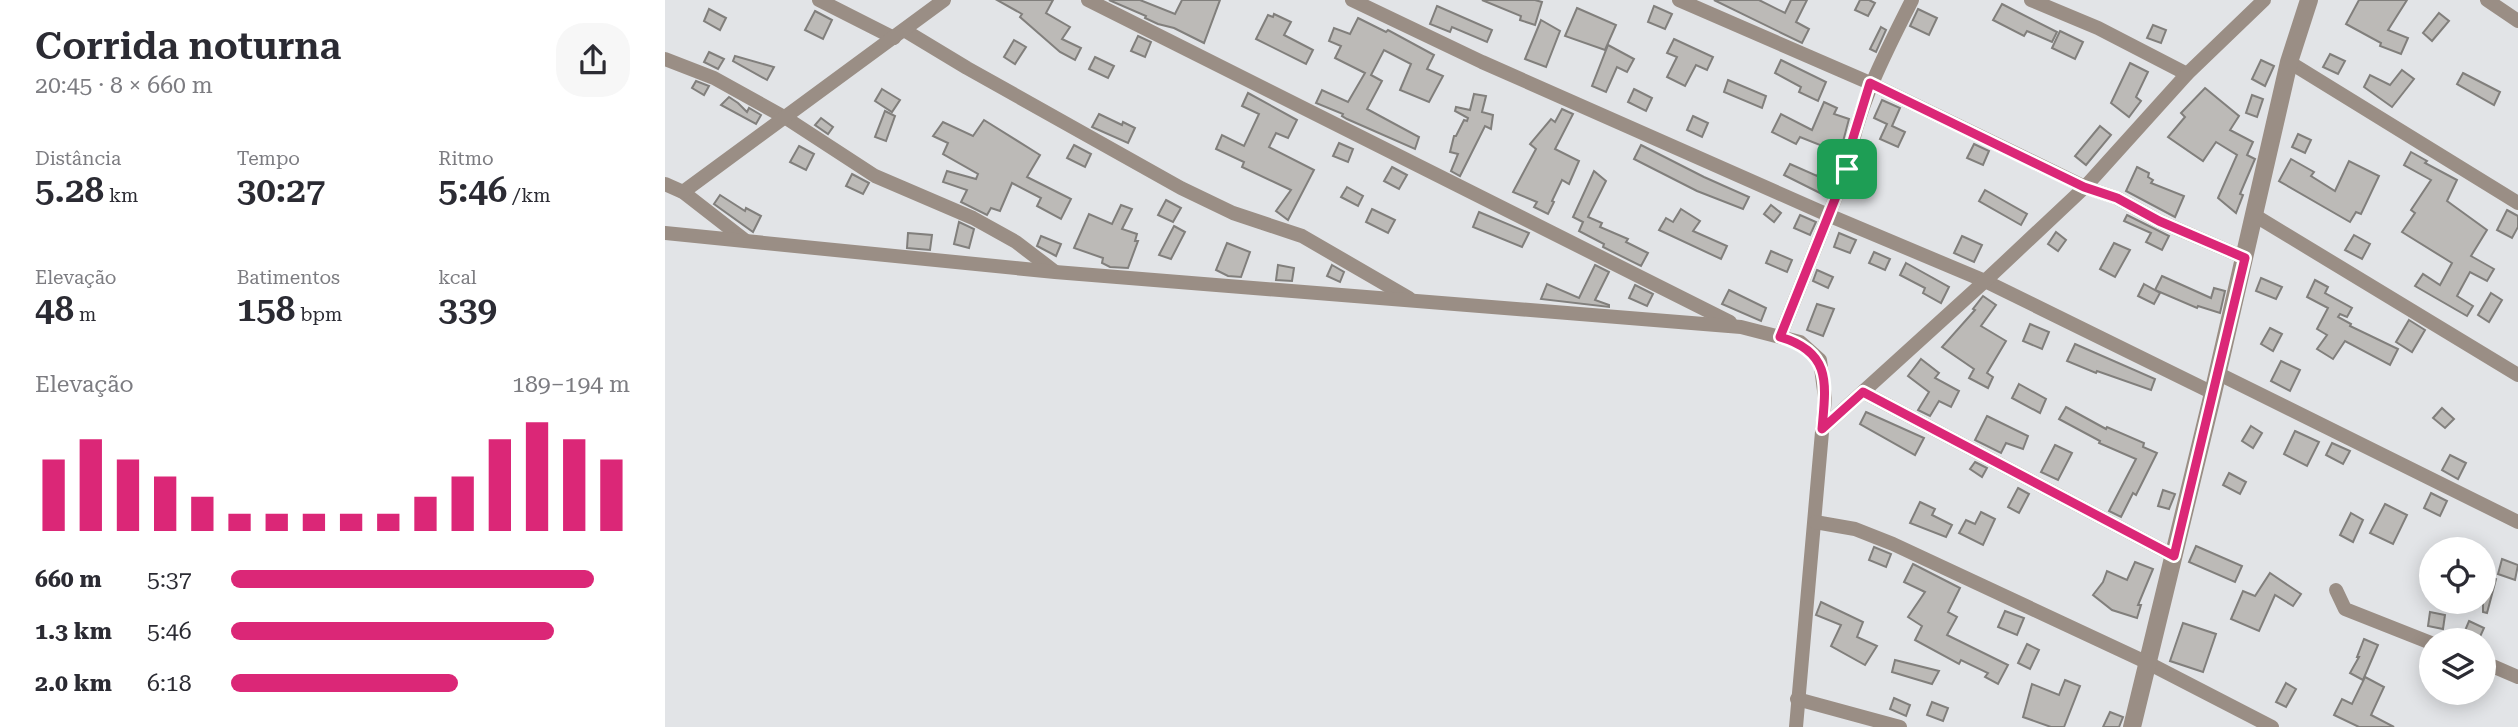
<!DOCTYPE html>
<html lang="pt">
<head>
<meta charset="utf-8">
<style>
  body { margin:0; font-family:"Roboto Serif",serif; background:#f7f7f7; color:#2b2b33; height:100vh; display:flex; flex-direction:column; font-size:26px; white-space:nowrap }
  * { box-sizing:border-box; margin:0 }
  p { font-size:23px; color:#7c7c81 }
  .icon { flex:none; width:38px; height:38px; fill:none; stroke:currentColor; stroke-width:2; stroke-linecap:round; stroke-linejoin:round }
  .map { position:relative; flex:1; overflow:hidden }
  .details { display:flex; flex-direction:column; background:#fff; width:665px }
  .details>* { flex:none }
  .buttons { position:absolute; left:1754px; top:537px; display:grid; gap:14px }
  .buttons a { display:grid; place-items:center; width:77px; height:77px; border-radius:50%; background:#fff; box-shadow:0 4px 18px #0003; font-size:35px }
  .pin { position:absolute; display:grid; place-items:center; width:60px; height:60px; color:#fff; margin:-30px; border-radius:14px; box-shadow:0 4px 10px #0006 }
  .round { display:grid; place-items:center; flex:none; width:74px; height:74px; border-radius:28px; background:#f7f7f7 }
  .overview { display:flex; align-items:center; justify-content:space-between; height:119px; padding:0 35px }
  h1 { font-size:38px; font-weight:600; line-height:52px }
  .figures { display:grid; grid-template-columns:repeat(3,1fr); gap:10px; height:119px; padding:7px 35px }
  .figures div { display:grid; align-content:center }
  .figures b { font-size:35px; font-weight:600 }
  .figures small { font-size:19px; font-weight:400 }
  .figures p { font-size:19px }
  .chart { height:196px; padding:14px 35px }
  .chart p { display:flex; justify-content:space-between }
  .chart svg { width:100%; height:126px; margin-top:7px; stroke:#db2777; stroke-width:6 }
  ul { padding:0 35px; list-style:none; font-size:23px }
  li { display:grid; grid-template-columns:112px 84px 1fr; align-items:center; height:52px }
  li i { height:18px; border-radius:9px; background:#db2777 }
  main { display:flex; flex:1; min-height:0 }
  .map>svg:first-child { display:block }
  .building { fill:#bcbab7; stroke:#817f7c; stroke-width:2 }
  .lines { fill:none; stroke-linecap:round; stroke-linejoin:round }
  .minor { stroke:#9a8e85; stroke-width:14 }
  .tertiary { stroke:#9a8e85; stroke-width:18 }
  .route-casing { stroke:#fff; stroke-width:14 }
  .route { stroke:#db2777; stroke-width:9 }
</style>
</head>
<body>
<main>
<section class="details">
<div class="overview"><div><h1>Corrida noturna</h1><p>20:45 · 8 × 660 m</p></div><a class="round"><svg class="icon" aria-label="share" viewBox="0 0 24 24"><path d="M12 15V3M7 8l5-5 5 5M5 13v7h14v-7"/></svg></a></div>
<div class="figures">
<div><p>Distância</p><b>5.28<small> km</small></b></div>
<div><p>Tempo</p><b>30:27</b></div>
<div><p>Ritmo</p><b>5:46<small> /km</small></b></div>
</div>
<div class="figures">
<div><p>Elevação</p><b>48<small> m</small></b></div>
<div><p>Batimentos</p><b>158<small> bpm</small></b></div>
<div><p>kcal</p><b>339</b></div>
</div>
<div class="chart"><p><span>Elevação</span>189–194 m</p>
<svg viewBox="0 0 160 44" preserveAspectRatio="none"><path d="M5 44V19M15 44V12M25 44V19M35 44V25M45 44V32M55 44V38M65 44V38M75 44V38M85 44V38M95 44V38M105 44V32M115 44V25M125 44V12M135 44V6M145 44V12M155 44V19"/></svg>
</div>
<ul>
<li><b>660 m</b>5:37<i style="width:91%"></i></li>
<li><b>1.3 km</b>5:46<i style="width:81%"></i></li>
<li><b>2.0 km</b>6:18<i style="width:57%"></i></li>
</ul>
</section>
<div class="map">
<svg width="1853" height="727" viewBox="0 0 1853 727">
  <rect width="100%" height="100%" fill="#e2e4e7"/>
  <g class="building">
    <polygon points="332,0 388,0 381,13 405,27 397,39 416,48 410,60 395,52 355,17 357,14"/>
    <polygon points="444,0 475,0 510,14 517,0 555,0 539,43 509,28 493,24 480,18 481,16"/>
    <polygon points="817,0 870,0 877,2 870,25 855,20 856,16"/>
    <polygon points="1049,0 1094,0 1120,13 1126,0 1142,0 1131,22 1144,29 1137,43"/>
    <polygon points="1195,0 1204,0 1210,3 1203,16 1190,10"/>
    <polygon points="1694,0 1742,0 1723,30 1743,38 1736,54 1715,46 1716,43 1681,24"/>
    <polygon points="1337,4 1392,32 1387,42 1362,31 1359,36 1328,20"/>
    <polygon points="772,6 827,30 822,42 787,27 785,32 765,24"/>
    <polygon points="989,6 1007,14 1000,29 983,22"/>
    <polygon points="912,8 951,25 940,50 900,36"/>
    <polygon points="44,9 61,18 55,30 39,21"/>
    <polygon points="1253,9 1272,18 1264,35 1245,26"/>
    <polygon points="150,11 167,20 158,39 140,30"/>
    <polygon points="1774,13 1784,21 1767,41 1758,33"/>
    <polygon points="609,14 626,22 619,35 648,50 641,64 591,39 603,15 608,17"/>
    <polygon points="693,18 721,32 723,30 769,55 762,69 778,76 764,102 735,90 746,64 719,50 706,75 717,81 702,109 754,137 750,149 682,119 677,116 678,114 651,103 657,90 683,102 700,73 670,58 676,46 664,41 669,28 685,34"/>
    <polygon points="876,20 895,31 881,67 860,59"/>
    <polygon points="1488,25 1501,30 1496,43 1482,38"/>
    <polygon points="1216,27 1221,30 1211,52 1205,49"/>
    <polygon points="1395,31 1418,42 1410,59 1387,48"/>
    <polygon points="473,36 486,42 480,57 466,51"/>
    <polygon points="1009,39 1048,57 1042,70 1031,65 1020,86 1002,77 1012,57 1002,53"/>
    <polygon points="349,40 361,47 350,64 339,57"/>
    <polygon points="943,45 969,59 962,72 952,67 941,92 927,86"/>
    <polygon points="44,52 59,59 53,69 39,62"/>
    <polygon points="1665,54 1680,61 1673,74 1658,67"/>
    <polygon points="70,56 109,67 102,80 68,61"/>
    <polygon points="430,57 449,66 443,78 424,69"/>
    <polygon points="1116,60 1161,82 1153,101 1134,92 1136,87 1110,73"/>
    <polygon points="1596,60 1609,66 1600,86 1587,79"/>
    <polygon points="1465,63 1483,72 1471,97 1476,101 1464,117 1446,103"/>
    <polygon points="1737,70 1749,79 1727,107 1699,87 1705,75 1725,85"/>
    <polygon points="1798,73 1835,92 1829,105 1792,84"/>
    <polygon points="1063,80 1101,96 1097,108 1059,92"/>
    <polygon points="31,81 44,86 39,95 27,88"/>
    <polygon points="1540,88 1574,116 1565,130 1588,142 1582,155 1590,159 1575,194 1578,195 1571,213 1553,198 1572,155 1551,142 1538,161 1503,137 1520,117 1516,113"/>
    <polygon points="217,89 235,100 227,112 210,101"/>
    <polygon points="969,89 987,98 981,111 963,102"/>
    <polygon points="583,93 632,120 623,138 611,133 604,147 649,170 623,220 611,211 626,190 577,167 579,162 551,149 557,135 579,146 594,114 577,106"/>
    <polygon points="809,94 821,96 817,112 828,115 826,129 820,126 795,176 786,171 793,154 785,152 789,136 791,136 799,120 802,121 803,118 790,111 791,107 805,110"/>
    <polygon points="1587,95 1598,99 1592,117 1581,113"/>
    <polygon points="64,97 73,103 82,112 84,108 96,115 91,124 56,105"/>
    <polygon points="1217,100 1235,108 1227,126 1240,132 1233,147 1215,139 1222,124 1209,118"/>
    <polygon points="1159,102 1172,108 1169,114 1184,119 1175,153 1135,137 1131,144 1107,132 1116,114 1147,130"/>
    <polygon points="897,109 908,114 890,149 914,161 904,184 897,180 887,201 889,202 883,214 869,207 872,202 848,192 871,149 865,144 886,119 890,122"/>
    <polygon points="220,111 230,116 221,141 210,137"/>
    <polygon points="434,114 457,125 458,122 470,128 463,143 427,127"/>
    <polygon points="1028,116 1043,123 1037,137 1022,130"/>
    <polygon points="156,118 168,127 163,134 150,125"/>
    <polygon points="319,120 375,155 362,177 406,199 396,219 372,206 376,198 347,183 335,211 326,208 322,215 296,202 302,190 278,182 282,171 311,179 313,174 278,154 283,143 268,136 278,122 308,136"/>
    <polygon points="1435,126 1446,135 1421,165 1410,156"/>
    <polygon points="1633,134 1646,140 1640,153 1627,147"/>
    <polygon points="674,143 688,149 683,162 668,156"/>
    <polygon points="1309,144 1324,151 1318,165 1302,158"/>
    <polygon points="409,145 426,154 420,167 402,158"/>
    <polygon points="976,145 1039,177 1084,197 1078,209 1032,191 969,159"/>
    <polygon points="134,146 149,154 141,170 125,162"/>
    <polygon points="1746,152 1762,161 1760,163 1792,180 1782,201 1822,230 1806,256 1829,269 1822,281 1805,272 1792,296 1808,306 1802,316 1750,286 1758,274 1775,285 1787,263 1737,232 1750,213 1746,210 1766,180 1739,165"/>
    <polygon points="1626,159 1649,172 1646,176 1670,191 1684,161 1714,176 1696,214 1691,212 1685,222 1614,181"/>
    <polygon points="1125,164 1152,176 1154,171 1168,177 1161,196 1119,175"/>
    <polygon points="727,167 742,175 734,189 719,181"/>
    <polygon points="1472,167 1484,173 1483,177 1488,180 1486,183 1519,196 1510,217 1461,191"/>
    <polygon points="929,171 941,181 923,217 937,223 935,227 963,239 961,242 983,253 976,266 938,247 939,244 914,231 918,222 908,217"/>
    <polygon points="187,174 204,183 198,194 181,186"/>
    <polygon points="682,187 698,196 693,206 676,197"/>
    <polygon points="1320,190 1362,214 1356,225 1314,201"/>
    <polygon points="55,195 80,211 81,208 96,216 88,232 49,204"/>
    <polygon points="501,200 516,208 508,222 493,215"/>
    <polygon points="456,205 467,209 457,229 472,234 470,241 473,241 463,268 445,267 437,263 438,258 409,248 424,214 447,224"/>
    <polygon points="1106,205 1116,213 1109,222 1099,214"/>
    <polygon points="707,209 730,220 723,233 701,222"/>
    <polygon points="1016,209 1035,221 1028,231 1062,246 1056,259 994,230 1001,218 1008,222"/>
    <polygon points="1842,210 1853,216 1853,227 1847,238 1832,230"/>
    <polygon points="814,212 864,233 857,247 808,227"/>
    <polygon points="1135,215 1151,222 1145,235 1129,228"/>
    <polygon points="1462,215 1504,236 1497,250 1481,242 1486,233 1459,221"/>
    <polygon points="294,222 309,229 304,248 289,244"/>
    <polygon points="509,226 520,232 506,259 494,255"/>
    <polygon points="1391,232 1401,240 1393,251 1383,244"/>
    <polygon points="243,233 267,235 265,250 242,248"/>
    <polygon points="1174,233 1191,240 1185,253 1169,247"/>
    <polygon points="1689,235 1705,244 1697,259 1680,250"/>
    <polygon points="376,236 396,244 391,256 372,246"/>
    <polygon points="1297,236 1317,245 1309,262 1289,253"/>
    <polygon points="562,243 585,252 576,277 563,276 551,270"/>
    <polygon points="1449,243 1465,250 1450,277 1435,269"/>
    <polygon points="1106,251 1127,260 1122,272 1101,263"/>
    <polygon points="1209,252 1225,259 1220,270 1204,263"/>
    <polygon points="1241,263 1284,287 1276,303 1258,293 1260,288 1235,275"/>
    <polygon points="613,265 629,268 627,281 611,280"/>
    <polygon points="667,265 679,272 675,282 662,276"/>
    <polygon points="930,265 944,272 930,300 944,305 944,307 876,299 882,284 914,298"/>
    <polygon points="1152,270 1168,277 1163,288 1148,281"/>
    <polygon points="1497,276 1546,298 1549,288 1560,291 1555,313 1533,306 1532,308 1490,290"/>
    <polygon points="1596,278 1617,287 1611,299 1591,291"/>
    <polygon points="1650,280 1663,287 1660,293 1687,308 1682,317 1675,314 1673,317 1686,324 1685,326 1733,349 1725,365 1680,341 1668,359 1652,349 1662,335 1652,329 1663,308 1642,297"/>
    <polygon points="1479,284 1495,293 1489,304 1473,296"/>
    <polygon points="970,285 988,294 982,306 964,298"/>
    <polygon points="1064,290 1101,308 1096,321 1057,304"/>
    <polygon points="1826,293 1837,300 1824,322 1813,315"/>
    <polygon points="1318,296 1331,305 1316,326 1341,341 1322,373 1328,377 1323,388 1304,378 1309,369 1277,347 1310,310 1308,309"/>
    <polygon points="1152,304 1169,309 1158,336 1142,330"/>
    <polygon points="1744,320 1760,330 1747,352 1731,342"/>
    <polygon points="1365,324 1384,332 1377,349 1358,341"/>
    <polygon points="1605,328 1617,334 1608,351 1596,344"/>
    <polygon points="1410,344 1490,379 1486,390 1432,371 1431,373 1402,361"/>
    <polygon points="1256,359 1274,373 1270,378 1294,391 1286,407 1274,401 1265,416 1253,410 1264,392 1243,376"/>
    <polygon points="1616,361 1635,370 1625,391 1606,381"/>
    <polygon points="1354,384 1381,399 1375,413 1347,398"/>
    <polygon points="1401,407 1441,429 1442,427 1479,443 1478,447 1492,453 1471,495 1468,493 1456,517 1444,511 1471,459 1434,443 1435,441 1394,419"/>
    <polygon points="1777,408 1789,419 1780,428 1768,418"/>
    <polygon points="1201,412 1259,438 1250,455 1195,424"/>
    <polygon points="1322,416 1363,436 1358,449 1341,443 1336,453 1310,440"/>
    <polygon points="1586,426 1597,433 1588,448 1577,441"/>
    <polygon points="1630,431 1654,442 1642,466 1619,454"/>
    <polygon points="1667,443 1685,451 1678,464 1661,455"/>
    <polygon points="1390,445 1407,453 1393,480 1376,472"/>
    <polygon points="1785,455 1801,463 1793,479 1777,470"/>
    <polygon points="1310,462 1322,468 1317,477 1305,469"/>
    <polygon points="1564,473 1581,482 1575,494 1558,485"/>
    <polygon points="1353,488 1364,494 1354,513 1343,507"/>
    <polygon points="1498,490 1510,494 1504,509 1493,506"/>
    <polygon points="1766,493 1782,501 1775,516 1759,508"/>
    <polygon points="1255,502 1270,509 1267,515 1287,525 1281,537 1245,523"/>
    <polygon points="1720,504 1742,515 1728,544 1705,533"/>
    <polygon points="1316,512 1330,519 1318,545 1294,533 1301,520 1310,524"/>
    <polygon points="1686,513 1698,520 1688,542 1675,535"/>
    <polygon points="1531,546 1577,566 1570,582 1524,562"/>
    <polygon points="1209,547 1226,554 1221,567 1204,560"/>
    <polygon points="1837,559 1853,565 1850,580 1833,574"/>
    <polygon points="1470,562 1488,569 1473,605 1476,605 1472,618 1447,610 1428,595 1438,582 1442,571 1462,580"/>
    <polygon points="1248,564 1295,588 1283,612 1292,617 1282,635 1343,665 1333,684 1320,677 1323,673 1296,660 1294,664 1250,640 1257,626 1243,617 1260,592 1239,582"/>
    <polygon points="1605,573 1636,594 1628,606 1610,595 1594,631 1566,619 1578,591 1590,596"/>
    <polygon points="1818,574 1831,579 1822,613 1818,612"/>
    <polygon points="1156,602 1198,622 1192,637 1212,646 1200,665 1166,646 1176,625 1151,615"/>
    <polygon points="1340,611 1359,618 1352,635 1333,627"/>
    <polygon points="1765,612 1780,615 1778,629 1763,626"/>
    <polygon points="1804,621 1819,628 1814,639 1799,633"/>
    <polygon points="1518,623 1551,634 1538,672 1505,661"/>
    <polygon points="1699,639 1713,645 1698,680 1685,673 1694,657 1692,657"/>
    <polygon points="1362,644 1374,650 1365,669 1353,663"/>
    <polygon points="1230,660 1274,671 1267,684 1227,672"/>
    <polygon points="1700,677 1719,687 1706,715 1729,727 1694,727 1669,715 1677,699 1687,704"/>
    <polygon points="1400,680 1415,686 1399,727 1386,727 1358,717 1367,684 1394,695"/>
    <polygon points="1621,683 1631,689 1621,707 1611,702"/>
    <polygon points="1229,698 1245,705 1241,716 1225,709"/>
    <polygon points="1267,702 1283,708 1278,721 1262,715"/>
    <polygon points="1445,712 1458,717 1454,727 1438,727"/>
  </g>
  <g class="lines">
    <g class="minor">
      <polyline points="154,0 229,38"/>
      <polyline points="423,0 1065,322"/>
      <polyline points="687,0 817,62 1163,215 1320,281 1548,393"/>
      <polyline points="1014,0 1205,83 1420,187 1452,198 1494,221 1580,258"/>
      <polyline points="1366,0 1433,28 1522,74"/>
      <polyline points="1822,0 1853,21"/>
      <polyline points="239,30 302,68 516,188 568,213 637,236 744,298"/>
      <polyline points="0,59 49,78 121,118 210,176 308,218 351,242 389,271"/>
      <polyline points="1624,62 1853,203"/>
      <polyline points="0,184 18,192 81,241"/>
      <polyline points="18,192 279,0"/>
      <polyline points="1589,215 1853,375"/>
      <polyline points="0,233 390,272 1076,327 1135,342 1155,360 1160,398 1131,727"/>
      <path d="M1115,337L1182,169C1192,106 1219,56 1247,0"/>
      <polyline points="1552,373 1853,522"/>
      <polyline points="1198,392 1509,556"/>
      <polyline points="1157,429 1320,281 1420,187 1522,74 1599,0"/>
      <polyline points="1150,522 1190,529 1228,544 1483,663 1607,727"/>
      <polyline points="1671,590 1680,609 1766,643"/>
      <polyline points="1818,662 1853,677"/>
      <polyline points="1132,699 1235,727"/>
    </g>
    <polyline class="tertiary" points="1467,727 1548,393 1624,62 1644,0"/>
  </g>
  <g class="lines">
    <g class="route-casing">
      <path id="route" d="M1205,83L1419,187L1452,198L1494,221L1580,258L1509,556L1198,392L1157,429C1161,384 1167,352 1115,337L1182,169L1184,151Z"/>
    </g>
    <use href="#route" class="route"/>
  </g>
</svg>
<div class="buttons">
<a><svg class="icon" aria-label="locate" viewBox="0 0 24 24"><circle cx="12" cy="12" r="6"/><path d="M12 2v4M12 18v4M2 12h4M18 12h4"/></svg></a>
<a><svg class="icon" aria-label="layers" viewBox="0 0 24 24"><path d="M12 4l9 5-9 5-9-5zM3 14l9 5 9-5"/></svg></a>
</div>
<div class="pin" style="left:1182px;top:169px;background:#1e9e55"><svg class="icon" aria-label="arrive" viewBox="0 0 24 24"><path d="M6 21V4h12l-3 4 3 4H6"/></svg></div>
</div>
</main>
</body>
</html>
